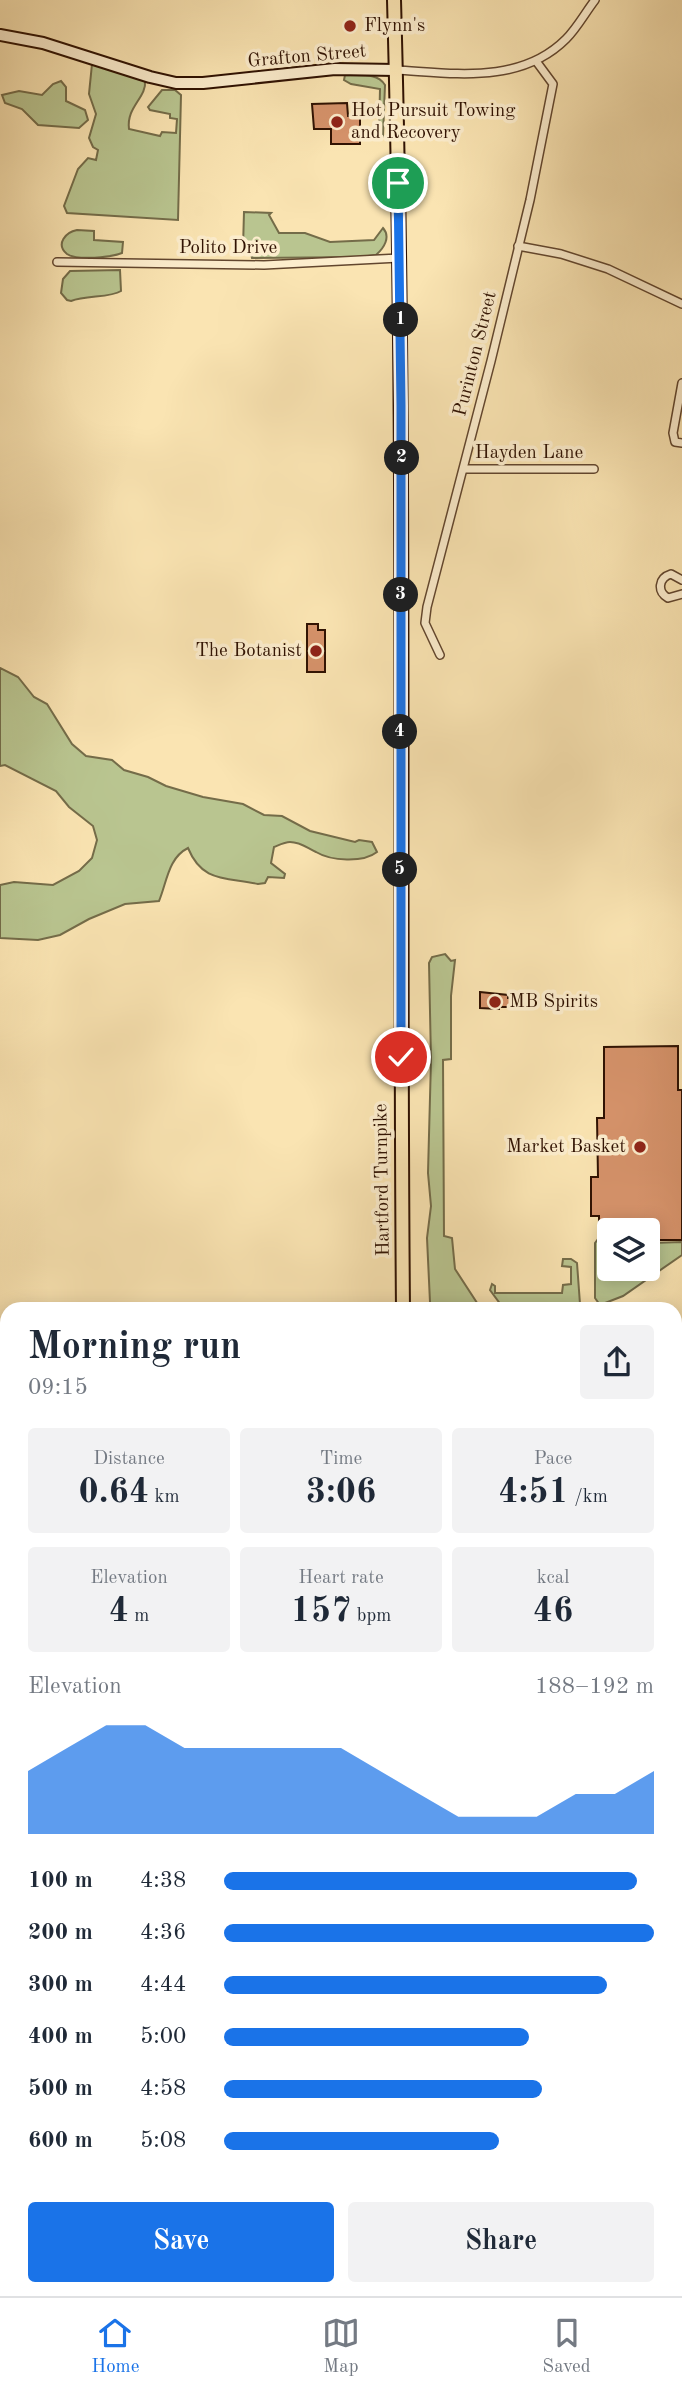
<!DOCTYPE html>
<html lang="en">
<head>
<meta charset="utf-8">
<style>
  body { margin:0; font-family:"Old Standard TT",serif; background:#f2f2f3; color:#1f2937; height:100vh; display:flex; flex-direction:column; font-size:26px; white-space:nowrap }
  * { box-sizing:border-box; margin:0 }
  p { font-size:23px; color:#747a83 }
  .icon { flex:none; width:38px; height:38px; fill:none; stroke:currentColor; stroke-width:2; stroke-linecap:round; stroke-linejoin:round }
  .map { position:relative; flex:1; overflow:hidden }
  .sheet { position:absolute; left:0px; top:1302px; width:682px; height:994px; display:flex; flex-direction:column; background:#fff; border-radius:21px 21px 0 0; box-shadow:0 4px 18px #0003 }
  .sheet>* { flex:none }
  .fabs { position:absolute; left:597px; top:1218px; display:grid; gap:14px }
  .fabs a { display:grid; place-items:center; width:63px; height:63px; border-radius:7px; background:#fff; box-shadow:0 4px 18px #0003; font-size:35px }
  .pin { position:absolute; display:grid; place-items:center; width:60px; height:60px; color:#fff; margin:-30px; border:4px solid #fff; border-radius:50%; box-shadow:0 2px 7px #0007 }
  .km { position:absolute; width:35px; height:35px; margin:-18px; border-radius:50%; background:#222; color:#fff; font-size:19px; line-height:35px; text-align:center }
  .round { display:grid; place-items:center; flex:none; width:74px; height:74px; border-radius:7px; background:#f2f2f3 }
  .headline { display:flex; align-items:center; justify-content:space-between; height:119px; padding:0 28px }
  h1 { font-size:38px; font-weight:700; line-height:52px }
  .metrics { display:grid; grid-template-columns:repeat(3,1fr); gap:10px; height:119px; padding:7px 28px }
  .metrics div { display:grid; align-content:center; border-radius:7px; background:#f2f2f3; text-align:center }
  .metrics b { font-size:35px; font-weight:700 }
  .metrics small { font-size:19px; font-weight:400 }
  .metrics p { font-size:19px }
  .chart { height:196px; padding:14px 28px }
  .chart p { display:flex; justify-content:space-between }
  .chart svg { width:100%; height:126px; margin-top:7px; fill:#1a73e8; opacity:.7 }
  .cta { display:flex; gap:14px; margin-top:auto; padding:14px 28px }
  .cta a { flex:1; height:80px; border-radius:7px; background:#1a73e8; color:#fff; font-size:28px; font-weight:700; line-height:80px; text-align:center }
  .cta a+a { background:#f2f2f3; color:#1f2937 }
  ul { padding:0 28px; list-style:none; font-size:23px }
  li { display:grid; grid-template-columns:112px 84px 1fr; align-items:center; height:52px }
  li i { height:18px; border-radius:9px; background:#1a73e8 }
  .dock { display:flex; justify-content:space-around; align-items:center; height:98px; border-top:2px solid #e0e1e3; background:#fff; font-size:19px; color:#747a83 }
  .dock a { display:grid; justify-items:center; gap:4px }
  .dock .selected { color:#1a73e8 }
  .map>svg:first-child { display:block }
  .green { fill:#b9c590; stroke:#746c49; stroke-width:2 }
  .water { fill:#9fbeb1; stroke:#73796b; stroke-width:2 }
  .building { fill:#d5926a; stroke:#301202; stroke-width:2 }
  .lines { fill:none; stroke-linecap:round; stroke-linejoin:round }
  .street-casing { stroke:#62462e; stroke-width:10 }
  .secondary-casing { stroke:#301202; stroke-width:14 }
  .primary-casing { stroke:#301202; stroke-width:16 }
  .street { stroke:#fcedcd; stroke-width:7 }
  .secondary { stroke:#fcedcd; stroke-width:10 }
  .primary { stroke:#fae4b2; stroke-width:12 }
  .route-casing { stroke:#fff; stroke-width:14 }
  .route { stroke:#1a73e8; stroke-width:9 }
  .poi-dot { fill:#8f2418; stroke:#fcedcd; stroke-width:2.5 }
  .labels { text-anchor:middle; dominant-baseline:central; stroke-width:7; stroke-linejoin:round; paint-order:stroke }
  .poi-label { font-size:19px; fill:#301202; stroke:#fcedcd; text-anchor:start }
  .street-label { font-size:19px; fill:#301202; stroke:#fcedcd }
</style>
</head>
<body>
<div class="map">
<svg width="682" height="2296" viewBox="0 0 682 2296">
  <rect width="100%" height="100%" fill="#fae4b2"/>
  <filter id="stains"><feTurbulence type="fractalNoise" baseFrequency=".00286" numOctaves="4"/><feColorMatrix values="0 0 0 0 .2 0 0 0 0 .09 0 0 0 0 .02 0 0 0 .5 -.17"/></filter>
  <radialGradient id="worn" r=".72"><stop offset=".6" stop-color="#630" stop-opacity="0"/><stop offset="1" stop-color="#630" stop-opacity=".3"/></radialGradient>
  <g class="green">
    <path d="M92,64L145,81C147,97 126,107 129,129L160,136L162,132L176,133L177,119L170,118V114L150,110L148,107L162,90H175L181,95L178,220L67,213L64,206L78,169L88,158L96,160L98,150L93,147L89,138L96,114L89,94Z"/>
    <path d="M345,75C359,76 377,72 385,85L383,136L379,133L380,89L351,84L344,80Z"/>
    <polygon points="61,81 66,87 66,101 85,110 88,120 79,128 38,125 22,109 5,103 2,95 19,91 42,95 53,84"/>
    <path d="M244,212L271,213L269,215L279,233H305L330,242L374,240L383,228C391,237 384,248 376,255L360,257L252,258L250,249L243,248Z"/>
    <path d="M77,230L94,231V240L123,242L122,253C112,257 77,261 67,254C55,244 66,232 77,230Z"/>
    <path d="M120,270L121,291C110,298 86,295 71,301L67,300L61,293L63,279L70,271Z"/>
    <path d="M0,668L18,677L34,697L47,704L72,744L86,756L112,760L124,770L148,777L166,786L203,797L243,804L264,815L282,816L310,831L355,842L359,840L372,842L377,852C363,863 331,861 316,852C307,848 301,842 290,842C285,842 279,845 274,847L271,863L285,874L284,878L268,877L265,883L258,884C224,877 202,882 188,848C168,858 167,882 159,901L125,904L89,919L60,935L38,940L0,938V885L14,882L53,885L79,871L92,858L97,840L93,826L69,807L56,791L5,765L0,766Z"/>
    <polygon points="445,954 451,961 455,960 451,996 451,1059 443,1060 444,1236 452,1238 455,1269 481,1309 433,1309 430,1302 427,1238 431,1206 428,1173 431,1060 429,963 432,957"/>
    <polygon points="598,1239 598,1243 609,1244 609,1269 648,1269 648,1245 651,1243 682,1242 682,1255 623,1296 600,1305 595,1298 595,1243"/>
    <polygon points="563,1259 571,1259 577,1263 580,1304 578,1309 504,1309 490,1290 492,1284 495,1286 495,1293 562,1293 563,1285 571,1284 571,1267 562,1266"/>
    <polygon points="0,1813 7,1814 7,2125 0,2126"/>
  </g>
  <g class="water">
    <polygon points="682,1667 682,1884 676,1884 676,1673"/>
    <polygon points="0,1813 7,1814 7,1980 0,1986"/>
    <polygon points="7,2125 7,2212 0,2231 0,2126"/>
    <polygon points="676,2227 682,2228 682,2296 528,2296 527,2289 676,2289"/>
    <polygon points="0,2249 7,2258 7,2289 229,2289 230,2296 0,2296"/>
  </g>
  <g class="building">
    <polygon points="347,103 348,116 360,115 360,144 331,144 331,129 314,129 312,104"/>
    <polygon points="307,624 318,624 318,630 325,630 325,672 307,672"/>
    <polygon points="480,992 508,995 508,998 511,998 511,1007 499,1007 499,1009 480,1008"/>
    <polygon points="678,1046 678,1090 682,1090 682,1240 648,1240 648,1230 609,1230 609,1240 599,1240 599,1216 591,1216 591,1177 598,1177 597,1118 604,1118 604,1047"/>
  </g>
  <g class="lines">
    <g class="street-casing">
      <g id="street">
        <path d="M396,70C453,73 520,85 566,39C577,28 585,13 595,0"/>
        <polyline points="518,246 561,254 608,269 682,304"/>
        <polyline points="57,262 264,265 399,258"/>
        <polyline points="682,383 673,433 675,442 682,443"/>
        <polyline points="464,469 594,469"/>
        <path d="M682,580L671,574C658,578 657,592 668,598L682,594"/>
        <polyline points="440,655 425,623 427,607 491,361 530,200 553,84 536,61"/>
      </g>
    </g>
    <g class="secondary-casing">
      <g id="secondary">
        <polyline points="0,35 43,43 150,77 176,83 203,83 335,69 396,70"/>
        <polyline points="0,1480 7,1477"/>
      </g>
    </g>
    <g class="primary-casing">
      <g id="primary">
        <path d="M394,0C406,436 399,873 403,1309"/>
        <polyline points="507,2289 508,2296"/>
      </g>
    </g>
    <use href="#street" class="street"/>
    <use href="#secondary" class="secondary"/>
    <use href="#primary" class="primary"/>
  </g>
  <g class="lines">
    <g class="route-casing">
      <polyline id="route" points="398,183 401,405 401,1057"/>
    </g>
    <use href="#route" class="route"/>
  </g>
  <g class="poi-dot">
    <circle cx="350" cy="26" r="7"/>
    <circle cx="337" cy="122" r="7"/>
    <circle cx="316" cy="651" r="7"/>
    <circle cx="495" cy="1002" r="7"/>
    <circle cx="640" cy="1147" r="7"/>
  </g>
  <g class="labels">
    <g class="poi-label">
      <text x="364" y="26">Flynn's</text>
      <text x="351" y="111">Hot Pursuit Towing<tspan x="351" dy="22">and Recovery</tspan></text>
      <text x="302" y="651" text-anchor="end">The Botanist</text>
      <text x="509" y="1002">MB Spirits</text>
      <text x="626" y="1147" text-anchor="end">Market Basket</text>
    </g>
    <g class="street-label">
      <text transform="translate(307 57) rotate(-5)">Grafton Street</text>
      <text x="228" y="248">Polito Drive</text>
      <text transform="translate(476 354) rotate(-76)">Purinton Street</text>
      <text x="529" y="453">Hayden Lane</text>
      <text transform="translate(383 1180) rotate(-91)">Hartford Turnpike</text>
    </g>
  </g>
  <rect width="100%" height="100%" filter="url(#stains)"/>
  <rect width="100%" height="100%" fill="url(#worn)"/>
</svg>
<div class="fabs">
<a><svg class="icon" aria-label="layers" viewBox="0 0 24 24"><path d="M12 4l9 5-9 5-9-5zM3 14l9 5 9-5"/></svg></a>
</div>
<div class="pin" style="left:398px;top:183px;background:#1e9e55"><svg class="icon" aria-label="arrive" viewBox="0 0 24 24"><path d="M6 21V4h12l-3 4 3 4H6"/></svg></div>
<div class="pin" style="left:401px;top:1057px;background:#d93025"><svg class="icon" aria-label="check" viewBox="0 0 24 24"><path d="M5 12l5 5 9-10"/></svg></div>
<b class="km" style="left:401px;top:320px">1</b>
<b class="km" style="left:402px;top:458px">2</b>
<b class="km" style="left:401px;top:595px">3</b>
<b class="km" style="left:400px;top:732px">4</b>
<b class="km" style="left:400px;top:870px">5</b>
<section class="sheet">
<div class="headline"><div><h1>Morning run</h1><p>09:15</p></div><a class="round"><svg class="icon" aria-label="share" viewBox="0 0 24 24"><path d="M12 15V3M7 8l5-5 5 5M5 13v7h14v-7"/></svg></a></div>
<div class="metrics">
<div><p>Distance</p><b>0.64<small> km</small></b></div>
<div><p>Time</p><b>3:06</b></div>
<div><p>Pace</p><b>4:51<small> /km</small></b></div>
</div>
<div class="metrics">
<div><p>Elevation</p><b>4<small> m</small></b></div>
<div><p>Heart rate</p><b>157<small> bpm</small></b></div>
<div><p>kcal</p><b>46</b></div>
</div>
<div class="chart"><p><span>Elevation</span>188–192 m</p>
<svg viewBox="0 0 160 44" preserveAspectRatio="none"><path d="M0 44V22L10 14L20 6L30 6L40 14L50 14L60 14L70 14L80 14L90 22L100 30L110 38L120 38L130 38L140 30L150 30L160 22V44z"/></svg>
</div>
<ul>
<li><b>100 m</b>4:38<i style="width:96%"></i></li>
<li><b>200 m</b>4:36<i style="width:100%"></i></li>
<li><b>300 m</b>4:44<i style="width:89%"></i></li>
<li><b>400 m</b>5:00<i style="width:71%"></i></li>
<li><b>500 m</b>4:58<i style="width:74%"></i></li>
<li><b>600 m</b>5:08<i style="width:64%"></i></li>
</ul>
<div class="cta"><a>Save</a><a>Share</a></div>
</section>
</div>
<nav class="dock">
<a class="selected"><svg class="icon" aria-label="home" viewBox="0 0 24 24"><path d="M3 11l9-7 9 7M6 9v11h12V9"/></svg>Home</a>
<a><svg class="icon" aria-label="map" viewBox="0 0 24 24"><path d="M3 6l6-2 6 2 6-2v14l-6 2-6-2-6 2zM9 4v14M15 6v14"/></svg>Map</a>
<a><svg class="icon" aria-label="saved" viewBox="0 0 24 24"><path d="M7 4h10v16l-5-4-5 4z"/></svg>Saved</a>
</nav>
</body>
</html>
